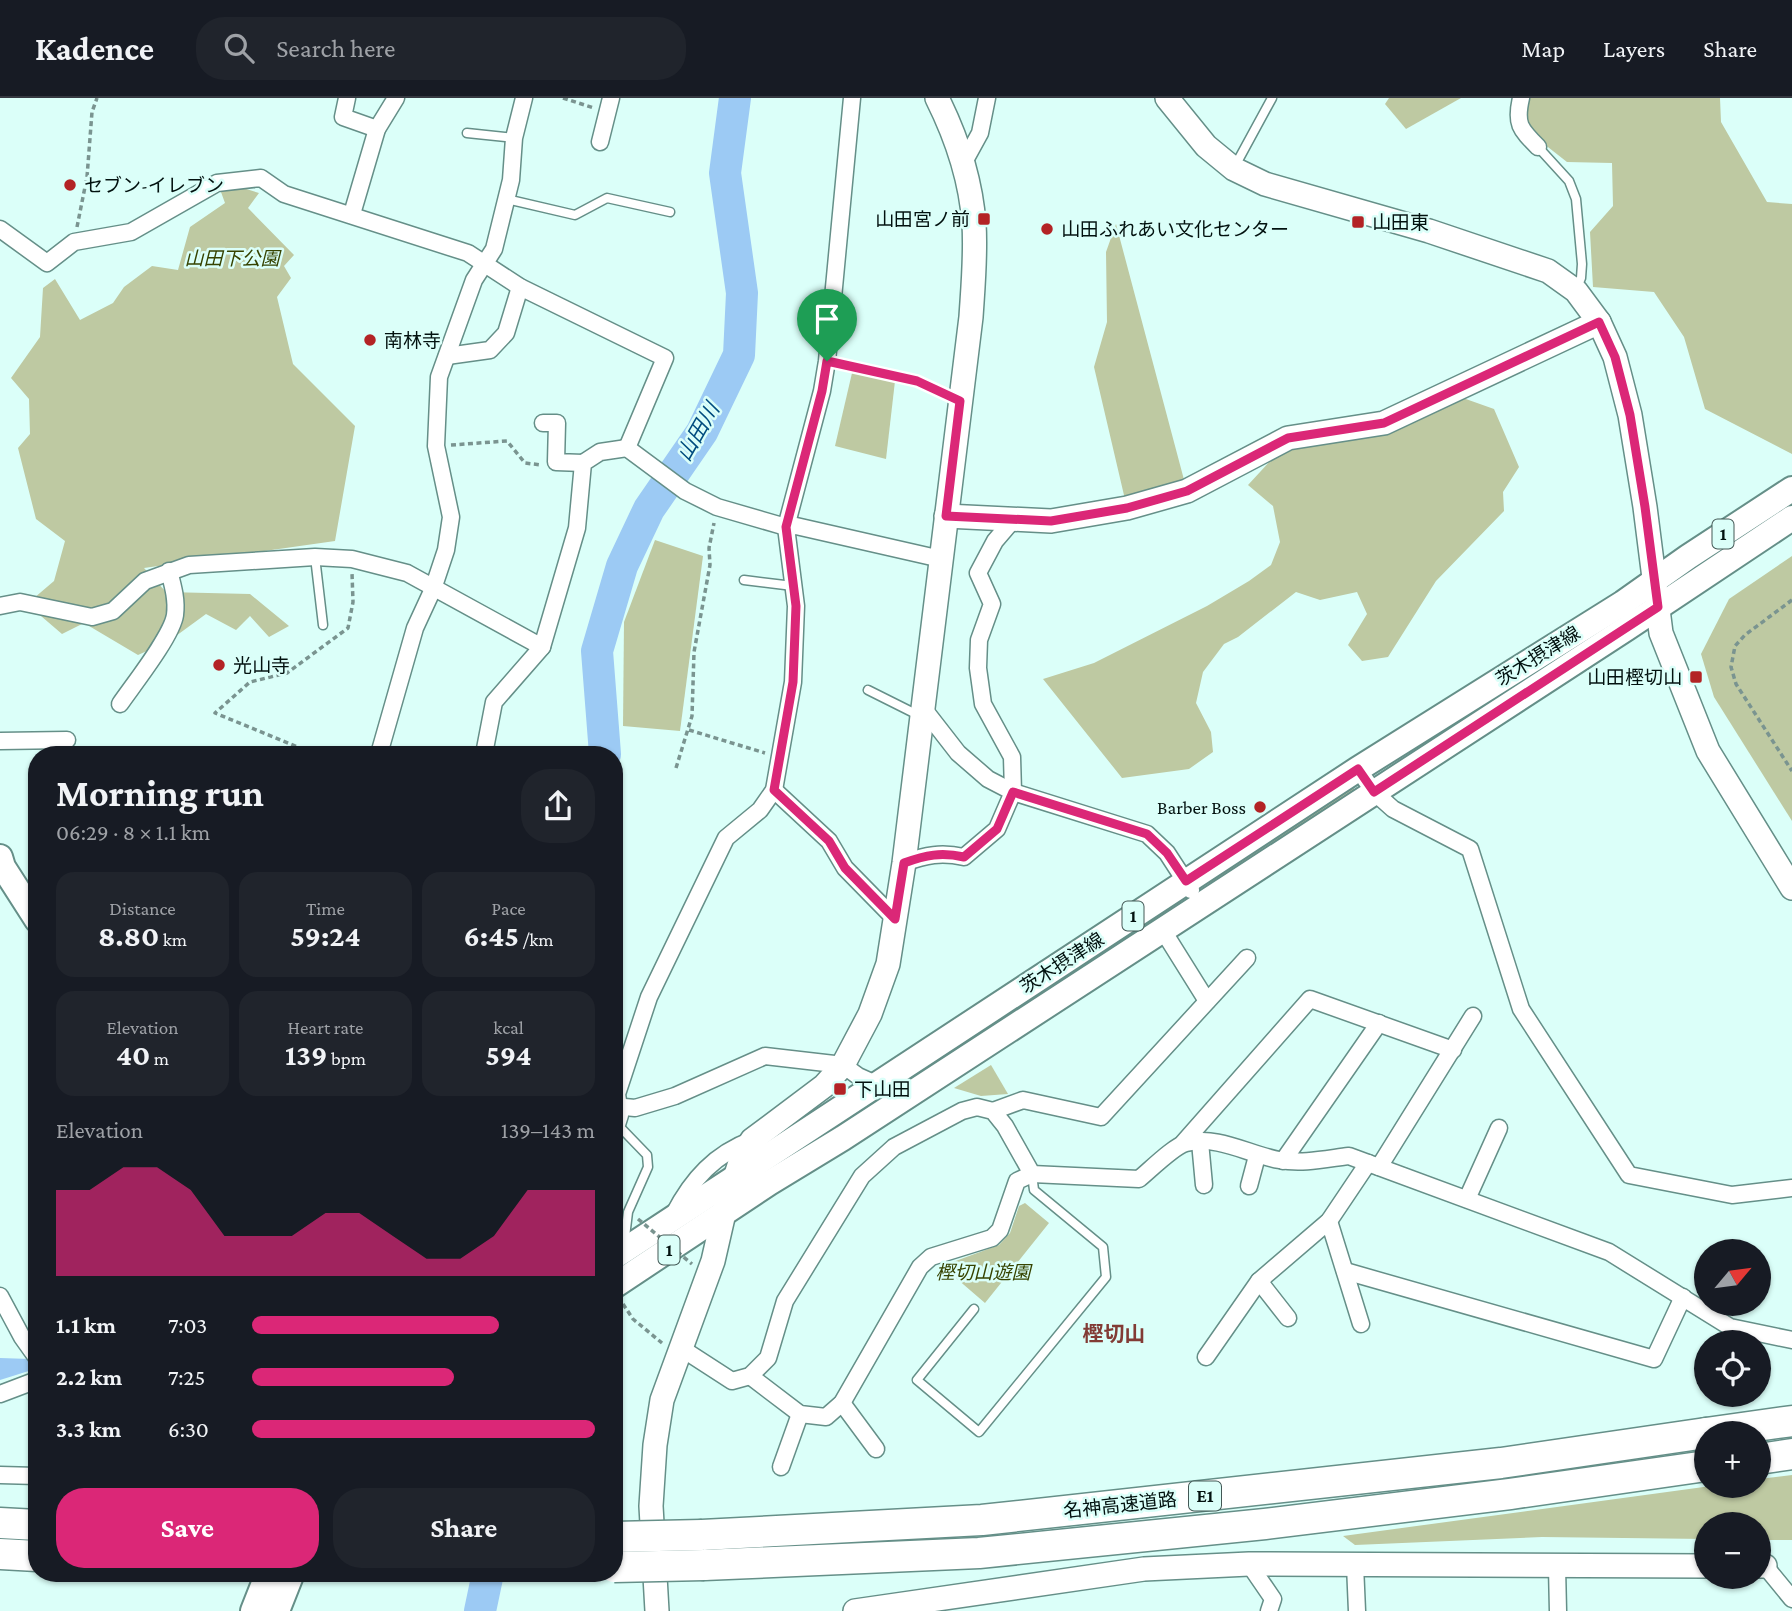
<!DOCTYPE html>
<html lang="en">
<head>
<meta charset="utf-8">
<style>
  body { margin:0; font-family:"Crimson Pro","Noto Sans JP",serif; background:#20242c; color:#f1f3f6; height:100vh; display:flex; flex-direction:column; font-size:26px; white-space:nowrap }
  * { box-sizing:border-box; margin:0 }
  p { font-size:23px; color:#9ea1a6 }
  .icon { flex:none; width:38px; height:38px; fill:none; stroke:currentColor; stroke-width:2; stroke-linecap:round; stroke-linejoin:round }
  .map { position:relative; flex:1; overflow:hidden }
  .drawer { position:absolute; left:28px; top:648px; width:595px; height:836px; display:flex; flex-direction:column; background:#171b24; border-radius:28px; box-shadow:0 2px 5px #0004 }
  .drawer>* { flex:none }
  .needle { width:46px; rotate:61deg }
  .controls { position:absolute; left:1694px; top:1141px; display:grid; gap:14px }
  .controls a { display:grid; place-items:center; width:77px; height:77px; border-radius:50%; background:#171b24; box-shadow:0 2px 5px #0004; font-size:35px }
  .pin { position:absolute; display:grid; place-items:center; width:60px; height:60px; color:#fff; margin:-72px -30px; border-radius:50% 50% 50% 0; rotate:-45deg; box-shadow:0 0 7px #0007 }
  .pin .icon { rotate:45deg }
  .round { display:grid; place-items:center; flex:none; width:74px; height:74px; border-radius:28px; background:#20242c }
  .overview { display:flex; align-items:center; justify-content:space-between; height:119px; padding:0 28px }
  h1 { font-size:38px; font-weight:700; line-height:52px }
  .figures { display:grid; grid-template-columns:repeat(3,1fr); gap:10px; height:119px; padding:7px 28px }
  .figures div { display:grid; align-content:center; border-radius:18px; background:#20242c; text-align:center }
  .figures b { font-size:30px; font-weight:700 }
  .figures small { font-size:19px; font-weight:400 }
  .figures p { font-size:19px }
  .chart { height:196px; padding:14px 28px }
  .chart p { display:flex; justify-content:space-between }
  .chart svg { width:100%; height:126px; margin-top:7px; fill:#db2777; opacity:.7 }
  .action { display:flex; gap:14px; margin-top:auto; padding:14px 28px }
  .action a { flex:1; height:80px; border-radius:28px; background:#db2777; color:#fff; font-size:28px; font-weight:700; line-height:80px; text-align:center }
  .action a+a { background:#20242c; color:#f1f3f6 }
  ul { padding:0 28px; list-style:none; font-size:23px }
  li { display:grid; grid-template-columns:112px 84px 1fr; align-items:center; height:52px }
  li i { height:18px; border-radius:9px; background:#db2777 }
  header { display:flex; align-items:center; gap:42px; box-sizing:border-box; height:98px; padding:0 35px; background:#171b24; border-bottom:2px solid #363941 }
  header strong { font-size:33px }
  nav { display:flex; gap:38px; margin-inline-start:auto; font-size:24px }
  .search { width:490px; height:63px; background:#20242c; display:flex; align-items:center; gap:18px; box-sizing:border-box; padding:0 24px; border-radius:28px; color:#9ea1a6; font-size:26px }
  .map>svg:first-child { display:block }
  .green { fill:#bec9a2 }
  .water { fill:#9ccaf4 }
  .lines { fill:none; stroke-linecap:round; stroke-linejoin:round }
  .river { stroke:#9ccaf4; stroke-width:32 }
  .lane-casing { stroke:#658f88; stroke-width:11 }
  .street-casing { stroke:#658f88; stroke-width:19 }
  .secondary-casing { stroke:#658f88; stroke-width:26 }
  .primary-casing { stroke:#658f88; stroke-width:28 }
  .highway-casing { stroke:#658f88; stroke-width:33 }
  .path { stroke:#7a9490; stroke-width:3.5; stroke-dasharray:5 3.5; stroke-linecap:butt }
  .lane { stroke:#fff; stroke-width:8 }
  .street { stroke:#fff; stroke-width:16 }
  .secondary { stroke:#fff; stroke-width:23 }
  .primary { stroke:#fff; stroke-width:24 }
  .highway { stroke:#fff; stroke-width:30 }
  .highway-bridge-casing { stroke:#658f88; stroke-width:33; stroke-linecap:butt }
  .path-bridge { stroke:#7a9490; stroke-width:3.5; stroke-dasharray:5 3.5; stroke-linecap:butt }
  .highway-bridge { stroke:#fff; stroke-width:30 }
  .route-casing { stroke:#fff; stroke-width:14 }
  .route { stroke:#db2777; stroke-width:9 }
  .poi-dot { fill:#b32325; stroke:#dbfff9; stroke-width:2.5 }
  .labels { text-anchor:middle; dominant-baseline:central; stroke-width:5; stroke-linejoin:round; paint-order:stroke }
  .shield { fill:#dbfff9; stroke:#435855; stroke-width:2 }
  .shield-label { font-size:18px; font-weight:bold; fill:#02110f }
  .poi-label { font-size:19px; fill:#02110f; stroke:#dbfff9; text-anchor:start }
  .park-label { font-size:19px; font-style:italic; fill:#364300; stroke:#dbfff9 }
  .street-label { font-size:19px; fill:#02110f; stroke:#dbfff9 }
  .water-label { font-size:21px; font-style:italic; fill:#004c7f; stroke:#dbfff9 }
  .neighbourhood-label { font-size:21px; font-weight:bold; fill:#823b35; stroke:#dbfff9 }
</style>
</head>
<body>
<header>
<strong>Kadence</strong>
<div class="search"><svg class="icon" aria-label="search" viewBox="0 0 24 24"><circle cx="10" cy="10" r="6"/><path d="M15 15l6 6"/></svg>Search here</div>
<nav><a>Map</a><a>Layers</a><a>Share</a></nav>
</header>
<div class="map">
<svg width="1792" height="1513" viewBox="0 0 1792 1513">
  <rect width="100%" height="100%" fill="#dbfff9"/>
  <g class="green">
    <polygon points="1389,0 1461,0 1406,31 1385,6"/>
    <polygon points="1512,0 1720,0 1721,24 1767,104 1792,106 1792,356 1705,311 1684,239 1654,194 1593,189 1590,134 1613,108 1612,65 1567,64 1516,24"/>
    <polygon points="230,86 259,95 248,110 294,157 284,168 291,180 277,199 293,266 355,328 335,443 144,470 166,494 250,496 289,528 269,539 250,518 236,532 206,516 169,543 138,557 84,525 62,536 27,506 54,483 65,443 36,421 18,350 30,336 29,301 11,280 40,239 43,190 55,181 80,222 113,205 124,189 152,168 178,172 190,129 225,105 221,94"/>
    <polygon points="1116,126 1187,393 1127,410 1094,269 1107,224 1106,154"/>
    <polygon points="852,275 895,283 886,361 835,348"/>
    <polygon points="1463,300 1494,311 1519,369 1503,394 1504,413 1436,483 1388,559 1362,563 1348,547 1367,516 1357,494 1320,502 1296,494 1238,539 1224,546 1203,574 1196,605 1211,634 1213,654 1189,671 1122,680 1043,581 1094,565 1207,508 1249,483 1271,467 1280,444 1273,408 1248,387 1284,348"/>
    <polygon points="655,442 703,458 680,633 623,628 624,524"/>
    <polygon points="1792,458 1792,723 1714,599 1701,556 1729,501"/>
    <polygon points="1352,688 1355,693 1210,787 1210,782"/>
    <polygon points="1178,803 1182,806 777,1070 775,1065"/>
    <polygon points="991,967 1008,996 981,998 954,990"/>
    <polygon points="1025,1105 1049,1125 985,1205 942,1168 999,1147 1010,1135 1019,1108"/>
    <polygon points="1792,1377 1792,1442 1759,1442 1759,1426 1706,1426 1706,1441 1542,1439 1355,1447 1343,1438 1711,1388 1759,1388 1759,1381"/>
  </g>
  <polygon class="water" points="0,1260 30,1261 35,1271 0,1282"/>
  <g class="lines">
    <g class="river">
      <polyline points="605,656 597,553 622,468 649,411 702,334 739,257 742,195 725,75 735,0"/>
      <polyline points="480,1513 488,1475"/>
    </g>
    <g class="lane-casing">
      <g id="lane">
        <polyline points="467,35 514,40"/>
        <polyline points="1538,49 1569,83 1576,101 1582,166 1581,180 1576,192"/>
        <polyline points="1235,68 1272,0"/>
        <polyline points="506,101 575,117 607,100 670,114"/>
        <polyline points="315,459 323,527"/>
        <polyline points="744,482 793,488"/>
        <polyline points="868,592 918,617"/>
        <polyline points="618,1027 647,1057 648,1069 628,1114 625,1139"/>
        <polyline points="974,1211 917,1282 979,1334 1106,1179 1103,1149 1034,1092 1032,1076"/>
      </g>
    </g>
    <g class="street-casing">
      <g id="street">
        <polyline points="347,0 343,19 377,31"/>
        <path d="M1521,0C1515,26 1520,31 1538,49"/>
        <polyline points="600,44 611,0"/>
        <polyline points="963,66 980,35 987,0"/>
        <polyline points="352,116 377,31 396,0"/>
        <polyline points="0,131 47,165 74,144 131,134 217,85 261,80 284,96 468,155 520,189 665,260 627,350 685,393 717,409 786,429 796,428 941,461"/>
        <polyline points="447,258 490,252 506,235 520,189"/>
        <polyline points="543,325 557,325 556,364 583,365"/>
        <polyline points="0,508 20,504 92,519 113,513 145,483 189,467 315,459 352,461 407,475 542,549"/>
        <path d="M120,606C133,587 172,538 175,517C177,502 173,488 169,473"/>
        <polyline points="923,610 958,655 988,681 1013,694 1147,736 1167,755 1191,792"/>
        <polyline points="0,643 67,642"/>
        <polyline points="379,656 415,530 433,491 446,452 451,419 436,348 439,279 474,182 494,151 511,82 514,40 524,0"/>
        <polyline points="484,656 494,604 542,549 577,430 583,365 600,354 627,350"/>
        <polyline points="1358,671 1374,694 1393,711 1470,751 1521,911 1629,1077 1732,1097 1792,1090"/>
        <polyline points="774,692 829,743 845,770 895,821"/>
        <path d="M904,765C926,757 941,754 964,759L997,731L1013,694L1012,659L983,606L978,570L979,542L992,506L978,475L995,443L1013,422"/>
        <polyline points="1162,831 1207,903"/>
        <polyline points="614,1008 635,1010 675,998 765,958 843,967 858,978 878,987"/>
        <polyline points="993,1013 1023,1002 1101,1019 1247,860"/>
        <polyline points="614,1036 620,1017 617,996 649,899 726,740 760,712 774,692 793,584 796,508 786,429 822,293 827,263 852,0"/>
        <polyline points="1200,1044 1204,1087"/>
        <polyline points="1183,1045 1310,901 1453,952"/>
        <polyline points="1283,1063 1379,925"/>
        <polyline points="1379,1069 1473,918"/>
        <polyline points="1249,1088 1257,1058"/>
        <polyline points="1467,1101 1499,1030"/>
        <path d="M674,1116C692,1081 715,1056 752,1042"/>
        <polyline points="1329,1123 1361,1226"/>
        <polyline points="1345,1173 1654,1261 1683,1199"/>
        <polyline points="1259,1183 1288,1220"/>
        <polyline points="0,1198 22,1239 37,1260"/>
        <path d="M681,1250L732,1283L750,1278L768,1260L785,1203L862,1078L894,1049L962,1013L977,1009L993,1013L1005,1028L1032,1076L1139,1081C1150,1072 1174,1048 1186,1045C1219,1037 1247,1056 1279,1062C1303,1066 1325,1061 1349,1058L1609,1154L1730,1229L1792,1242"/>
        <polyline points="1206,1259 1259,1183 1329,1123 1368,1065"/>
        <polyline points="750,1278 800,1316 826,1319 842,1305 920,1169 931,1159 992,1140 1000,1132 1017,1083 1032,1076"/>
        <polyline points="0,1296 37,1282"/>
        <polyline points="842,1305 876,1351"/>
        <polyline points="781,1369 800,1316"/>
        <polyline points="0,1377 37,1378"/>
        <polyline points="1249,1466 1273,1501 1269,1513"/>
        <polyline points="1355,1467 1357,1513"/>
        <polyline points="1765,1468 1792,1501"/>
        <polyline points="1557,1469 1558,1513"/>
      </g>
    </g>
    <g class="secondary-casing">
      <g id="secondary">
        <polyline points="1167,0 1206,48 1234,71 1265,86 1429,133 1548,173 1576,193 1599,224 1615,259 1630,317 1645,409 1661,535 1708,653 1792,790"/>
        <polyline points="946,418 1051,423 1127,410 1187,393 1288,340 1384,325 1599,224"/>
        <polyline points="1759,1468 1765,1468"/>
        <path d="M657,1513L651,1408L655,1347L662,1302L713,1163L724,1115L742,1058L752,1042L824,988L843,967L870,916L888,866L904,765L971,219C973,188 976,157 974,126C971,83 956,38 937,0"/>
        <polyline points="855,1513 1144,1471 1249,1466 1706,1468"/>
      </g>
    </g>
    <g class="primary-casing">
      <g id="primary">
        <polyline points="0,759 3,769 37,822"/>
        <polyline points="614,1159 1358,671 1623,505 1688,459 1792,391"/>
        <polyline points="614,1188 769,1085 843,1040 1627,530 1792,420"/>
        <polyline points="253,1513 268,1475"/>
        <polyline points="277,1513 292,1475"/>
      </g>
    </g>
    <g class="highway-casing">
      <g id="highway">
        <polyline points="1706,1335 1792,1323"/>
        <polyline points="1759,1361 1792,1356"/>
        <polyline points="0,1425 37,1427"/>
        <polyline points="702,1437 982,1422 1501,1365 1706,1335"/>
        <polyline points="0,1456 37,1458"/>
        <polyline points="704,1467 979,1455 1265,1426 1510,1396 1706,1368"/>
      </g>
    </g>
    <g class="path">
      <polyline points="563,0 594,10"/>
      <polyline points="77,129 87,79 92,14 97,0"/>
      <polyline points="843,267 917,283 943,295"/>
      <polyline points="451,347 507,343 525,365 541,367"/>
      <polyline points="1792,502 1745,537 1735,548 1731,569 1736,586 1792,673"/>
      <polyline points="689,632 765,655"/>
      <polyline points="311,656 305,652 215,615 250,584 287,575 348,530 353,504 352,475"/>
      <polyline points="676,670 692,618 694,554 710,467 709,450 714,425"/>
      <polyline points="623,1206 633,1221 662,1245"/>
    </g>
    <use href="#lane" class="lane"/>
    <use href="#street" class="street"/>
    <use href="#secondary" class="secondary"/>
    <use href="#primary" class="primary"/>
    <use href="#highway" class="highway"/>
    <g class="highway-bridge-casing">
      <g id="highway-bridge">
        <polyline points="614,1439 702,1437"/>
        <polyline points="614,1469 704,1467"/>
      </g>
    </g>
    <polyline class="path-bridge" points="638,1121 692,1166"/>
    <use href="#highway-bridge" class="highway-bridge"/>
  </g>
  <g class="lines">
    <g class="route-casing">
      <path id="route" d="M1599,224L1615,259L1630,317L1645,409L1658,509L1374,694L1358,671L1186,783L1167,755L1147,736L1013,694L997,731L964,759C941,754 926,757 904,765L895,821L845,770L829,743L774,692L793,584L796,508L786,429L822,293L827,263L917,283L960,303L946,418L1051,423L1127,410L1187,393L1288,340L1384,325Z"/>
    </g>
    <use href="#route" class="route"/>
  </g>
  <g class="poi-dot">
    <circle cx="70" cy="87" r="7"/>
    <rect x="977" y="114" width="14" height="14" rx="3.5"/>
    <rect x="1351" y="117" width="14" height="14" rx="3.5"/>
    <circle cx="1047" cy="131" r="7"/>
    <circle cx="370" cy="242" r="7"/>
    <circle cx="219" cy="567" r="7"/>
    <rect x="1689" y="572" width="14" height="14" rx="3.5"/>
    <circle cx="1260" cy="709" r="7"/>
    <rect x="833" y="984" width="14" height="14" rx="3.5"/>
  </g>
  <g class="labels">
    <g class="shield">
      <rect x="1712.5" y="421.5" width="21" height="29" rx="5"/>
      <rect x="1122.5" y="803.5" width="21" height="29" rx="5"/>
      <rect x="658.5" y="1137.5" width="21" height="29" rx="5"/>
      <rect x="1189" y="1383.5" width="32" height="29" rx="5"/>
    </g>
    <g class="shield-label">
      <text x="1723" y="436">1</text>
      <text x="1133" y="818">1</text>
      <text x="669" y="1152">1</text>
      <text x="1205" y="1398">E1</text>
    </g>
    <g class="poi-label">
      <text x="84" y="87">セブン-イレブン</text>
      <text x="970" y="121" text-anchor="end">山田宮ノ前</text>
      <text x="1372" y="124">山田東</text>
      <text x="1061" y="131">山田ふれあい文化センター</text>
      <text x="384" y="242">南林寺</text>
      <text x="233" y="567">光山寺</text>
      <text x="1682" y="579" text-anchor="end">山田樫切山</text>
      <text x="1246" y="709" text-anchor="end">Barber Boss</text>
      <text x="854" y="991">下山田</text>
    </g>
    <g class="park-label">
      <text x="232" y="160">山田下公園</text>
      <text x="983" y="1174">樫切山遊園</text>
    </g>
    <g class="street-label">
      <text transform="translate(1538 558) rotate(-32)">茨木摂津線</text>
      <text transform="translate(1062 865) rotate(-33)">茨木摂津線</text>
      <text transform="translate(1120 1407) rotate(-6)">名神高速道路</text>
    </g>
    <g class="water-label">
      <text transform="translate(698 334) rotate(-60)">山田川</text>
    </g>
    <g class="neighbourhood-label">
      <text x="1114" y="1236">樫切山</text>
    </g>
  </g>
</svg>
<div class="controls">
<a><svg class="needle" viewBox="-14 -14 28 28"><path d="M0-13l5 13h-10z" fill="#e53935"/><path d="M0 13l5-13h-10z" fill="#9ea1a6"/></svg></a>
<a><svg class="icon" aria-label="locate" viewBox="0 0 24 24"><circle cx="12" cy="12" r="6"/><path d="M12 2v4M12 18v4M2 12h4M18 12h4"/></svg></a>
<a>+</a>
<a>−</a>
</div>
<div class="pin" style="left:827px;top:263px;background:#1e9e55"><svg class="icon" aria-label="arrive" viewBox="0 0 24 24"><path d="M6 21V4h12l-3 4 3 4H6"/></svg></div>
<section class="drawer">
<div class="overview"><div><h1>Morning run</h1><p>06:29 · 8 × 1.1 km</p></div><a class="round"><svg class="icon" aria-label="share" viewBox="0 0 24 24"><path d="M12 15V3M7 8l5-5 5 5M5 13v7h14v-7"/></svg></a></div>
<div class="figures">
<div><p>Distance</p><b>8.80<small> km</small></b></div>
<div><p>Time</p><b>59:24</b></div>
<div><p>Pace</p><b>6:45<small> /km</small></b></div>
</div>
<div class="figures">
<div><p>Elevation</p><b>40<small> m</small></b></div>
<div><p>Heart rate</p><b>139<small> bpm</small></b></div>
<div><p>kcal</p><b>594</b></div>
</div>
<div class="chart"><p><span>Elevation</span>139–143 m</p>
<svg viewBox="0 0 160 44" preserveAspectRatio="none"><path d="M0 44V14L10 14L20 6L30 6L40 14L50 30L60 30L70 30L80 22L90 22L100 30L110 38L120 38L130 30L140 14L150 14L160 14V44z"/></svg>
</div>
<ul>
<li><b>1.1 km</b>7:03<i style="width:72%"></i></li>
<li><b>2.2 km</b>7:25<i style="width:59%"></i></li>
<li><b>3.3 km</b>6:30<i style="width:100%"></i></li>
</ul>
<div class="action"><a>Save</a><a>Share</a></div>
</section>
</div>
</body>
</html>
